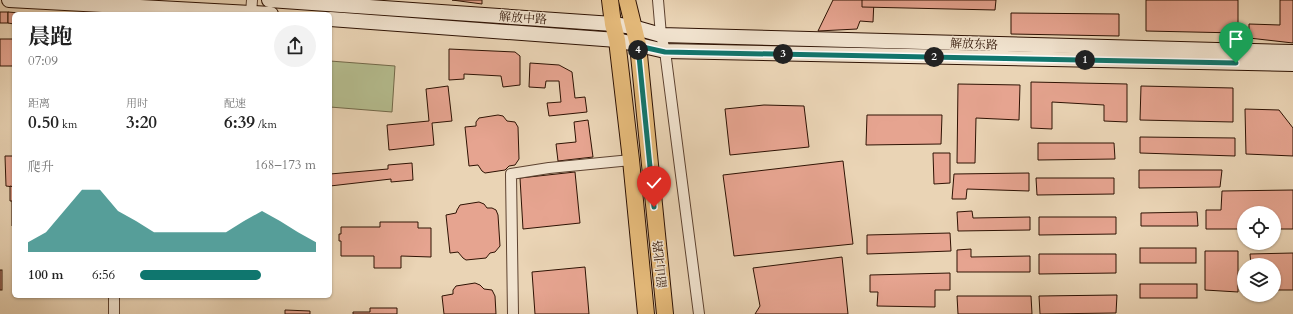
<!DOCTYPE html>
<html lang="zh">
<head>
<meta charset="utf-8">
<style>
  body { margin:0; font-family:Cardo,"Noto Serif SC",serif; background:#f2f2f2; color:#222; height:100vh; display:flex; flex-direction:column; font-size:15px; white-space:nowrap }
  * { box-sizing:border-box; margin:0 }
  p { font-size:13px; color:#767676 }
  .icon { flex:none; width:22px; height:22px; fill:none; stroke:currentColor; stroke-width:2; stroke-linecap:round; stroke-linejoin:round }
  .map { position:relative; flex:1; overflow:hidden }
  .drawer { position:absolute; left:12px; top:12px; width:320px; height:286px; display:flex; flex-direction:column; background:#fff; border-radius:6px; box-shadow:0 1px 3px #0004 }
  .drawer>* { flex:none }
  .tools { position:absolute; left:1237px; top:206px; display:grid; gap:8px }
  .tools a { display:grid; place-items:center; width:44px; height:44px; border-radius:50%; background:#fff; box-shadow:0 1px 3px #0004; font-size:20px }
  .pin { position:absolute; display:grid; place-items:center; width:34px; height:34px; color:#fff; margin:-41px -17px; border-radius:50% 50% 50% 0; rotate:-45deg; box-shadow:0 0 4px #0007 }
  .pin .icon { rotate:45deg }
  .km { position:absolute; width:20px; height:20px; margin:-10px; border-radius:50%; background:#222; color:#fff; font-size:11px; line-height:20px; text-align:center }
  .round { display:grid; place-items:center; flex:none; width:42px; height:42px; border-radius:21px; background:#f2f2f2 }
  .summary { display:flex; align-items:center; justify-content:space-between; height:68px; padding:0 16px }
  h1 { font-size:22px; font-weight:700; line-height:30px }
  .figures { display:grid; grid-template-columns:repeat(3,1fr); gap:6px; height:68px; padding:4px 16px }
  .figures div { display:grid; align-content:center }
  .figures b { font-size:17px; font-weight:700 }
  .figures small { font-size:11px; font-weight:400 }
  .figures p { font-size:11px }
  .chart { height:112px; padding:8px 16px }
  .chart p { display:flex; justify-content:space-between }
  .chart svg { width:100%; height:72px; margin-top:4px; fill:#0f766e; opacity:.7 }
  ul { padding:0 16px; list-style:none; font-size:13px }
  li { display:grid; grid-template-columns:64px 48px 1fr; align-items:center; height:30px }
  li i { height:10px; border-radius:5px; background:#0f766e }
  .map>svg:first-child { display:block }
  .green { fill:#b5bd8f; stroke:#726849 }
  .building { fill:#e6a490; stroke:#2e1203 }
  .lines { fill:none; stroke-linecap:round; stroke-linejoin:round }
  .minor-casing { stroke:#5d4230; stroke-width:12 }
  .secondary-casing { stroke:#2e1203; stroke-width:16 }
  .primary-casing { stroke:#2e1203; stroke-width:18 }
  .minor { stroke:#f1e3cf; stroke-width:10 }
  .secondary { stroke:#f1e3cf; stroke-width:14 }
  .primary { stroke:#e5ba7a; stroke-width:16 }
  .route-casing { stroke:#fff; stroke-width:8 }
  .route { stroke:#0f766e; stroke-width:5 }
  .labels { text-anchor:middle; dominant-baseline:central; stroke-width:3; stroke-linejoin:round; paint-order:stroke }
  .street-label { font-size:12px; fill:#2e1203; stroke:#f1e3cf }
</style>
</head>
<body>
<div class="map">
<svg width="1293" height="314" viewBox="0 0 1293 314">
  <rect width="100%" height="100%" fill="#ead4b5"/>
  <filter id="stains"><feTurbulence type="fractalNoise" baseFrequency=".005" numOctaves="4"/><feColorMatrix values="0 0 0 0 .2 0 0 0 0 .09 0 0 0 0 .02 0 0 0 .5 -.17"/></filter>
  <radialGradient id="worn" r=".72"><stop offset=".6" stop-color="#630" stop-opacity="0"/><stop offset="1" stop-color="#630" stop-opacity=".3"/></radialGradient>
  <polygon class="green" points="330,61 395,66 392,112 330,107"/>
  <g class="building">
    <polygon points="452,0 482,0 482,4"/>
    <polygon points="833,0 874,0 873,22 860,21 857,29 818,31"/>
    <polygon points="862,0 996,0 995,10 862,7"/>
    <polygon points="1146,0 1238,0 1238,33 1146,31"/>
    <polygon points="1280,0 1293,0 1293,43 1249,38 1249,24 1280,25"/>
    <rect x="0" y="12" width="8" height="11"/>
    <polygon points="8,12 31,14 14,14 14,24 8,23"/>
    <polygon points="1011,13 1119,14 1119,36 1011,34"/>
    <rect x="0" y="39" width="14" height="27"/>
    <polygon points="449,49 515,52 520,56 520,85 503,87 501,76 464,74 464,79 449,80"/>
    <polygon points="530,63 559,65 572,72 575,98 585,97 587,112 549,116 547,103 561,102 559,81 546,81 545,88 529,87"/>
    <polygon points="1031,82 1127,84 1127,122 1104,121 1104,105 1052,102 1052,129 1031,128"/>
    <polygon points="958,84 1020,85 1019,120 976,118 975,163 957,163"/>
    <polygon points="448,86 452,121 432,123 434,145 389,150 387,125 429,121 426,89"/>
    <polygon points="1141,86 1233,88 1233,122 1140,120"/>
    <polygon points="764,105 804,106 809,147 730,155 725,109"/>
    <polygon points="1245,109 1279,110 1293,128 1293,156 1246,154"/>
    <polygon points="498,115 503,116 507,121 515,122 518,127 519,159 515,165 509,166 505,170 485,173 482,171 478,165 469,166 465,127 476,126 476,122 479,118"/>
    <polygon points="867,115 942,115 941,144 866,145"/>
    <polygon points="588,120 593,157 558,161 556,144 576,142 574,122"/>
    <polygon points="1140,137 1235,138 1235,156 1140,153"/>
    <polygon points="1038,143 1114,143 1115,159 1038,160"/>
    <polygon points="933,153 950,153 950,183 934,184"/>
    <polygon points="5,156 14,156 14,187 6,186"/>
    <polygon points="843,161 853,244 734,256 723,175"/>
    <polygon points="412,163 413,180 391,182 391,179 330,186 330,174 388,169 388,165"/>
    <polygon points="1139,170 1222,170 1220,187 1139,188"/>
    <polygon points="575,172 580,223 523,229 520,178"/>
    <polygon points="1029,173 1029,191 967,189 966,199 952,199 954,174"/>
    <polygon points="1036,178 1114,178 1114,194 1037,195"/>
    <polygon points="10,186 14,187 14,226 12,226 12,201 10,201"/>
    <polygon points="1293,190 1293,229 1274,229 1274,213 1244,213 1244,229 1206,229 1206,210 1221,210 1222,191"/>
    <polygon points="479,202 484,204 487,208 492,208 496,210 498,215 500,246 495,252 490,253 486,258 466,260 463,258 458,252 450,253 446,215 456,213 457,210 460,205"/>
    <polygon points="972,211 973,218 1030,217 1030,230 958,231 957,212"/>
    <polygon points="1197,212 1198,226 1141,226 1141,213"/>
    <polygon points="1039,217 1116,217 1116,234 1039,235"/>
    <polygon points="380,222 418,222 418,228 431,228 431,257 401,256 401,268 374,268 374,256 341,256 341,241 339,241 339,234 341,234 341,227 380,227"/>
    <polygon points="950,233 951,251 867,254 867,235"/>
    <rect x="1140" y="248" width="56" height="15"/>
    <polygon points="971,249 971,257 1030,256 1030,272 957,272 957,250"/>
    <polygon points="1205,251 1238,251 1238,292 1205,290"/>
    <polygon points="1293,253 1293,290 1274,290 1274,265 1251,265 1250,254"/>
    <polygon points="1039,254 1116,254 1116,273 1039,274"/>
    <polygon points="842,257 848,314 755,314 760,306 753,268"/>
    <polygon points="585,267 589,314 535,314 532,272"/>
    <rect x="0" y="270" width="2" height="20"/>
    <polygon points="950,273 950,290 935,290 935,307 877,306 878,292 870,292 870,275"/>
    <polygon points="475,283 480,285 484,289 492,290 495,296 496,314 444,314 442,296 453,294 453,290 456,286"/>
    <rect x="1140" y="284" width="57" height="14"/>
    <polygon points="1117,295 1116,313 1040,314 1039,296"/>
    <polygon points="957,296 1031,296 1032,314 958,314"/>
    <polygon points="370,308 397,308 397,314 353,314 353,312 370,312"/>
    <polygon points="285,310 310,311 310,314 285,314"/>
  </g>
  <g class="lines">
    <g class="minor-casing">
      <g id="minor">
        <polyline points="658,0 661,35 665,51 699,314"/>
        <polyline points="251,13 252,0"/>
        <polyline points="114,314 114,296"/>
        <polyline points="513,314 511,174 549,168 631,160"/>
      </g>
    </g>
    <g class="secondary-casing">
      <g id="secondary">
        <polyline points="9,0 271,14"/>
        <polyline points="269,0 613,24 633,27 661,35 1293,52"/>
        <polyline points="330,19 617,40 665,51 1293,64"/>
      </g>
    </g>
    <g class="primary-casing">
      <g id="primary">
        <polyline points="610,0 613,24 617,40 631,160 646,314"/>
        <polyline points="627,0 638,45 665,314"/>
      </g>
    </g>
    <use href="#minor" class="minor"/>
    <use href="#secondary" class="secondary"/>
    <use href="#primary" class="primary"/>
  </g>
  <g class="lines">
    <g class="route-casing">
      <polyline id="route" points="654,207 638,46 665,52 1236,63"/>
    </g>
    <use href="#route" class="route"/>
  </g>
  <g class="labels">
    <g class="street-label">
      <text transform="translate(523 18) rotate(4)">解放中路</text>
      <text transform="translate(974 44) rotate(2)">解放东路</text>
      <text transform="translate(660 264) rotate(-96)">韶山北路</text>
    </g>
  </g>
  <rect width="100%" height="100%" filter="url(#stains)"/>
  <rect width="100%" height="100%" fill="url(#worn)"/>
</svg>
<div class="tools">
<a><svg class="icon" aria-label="locate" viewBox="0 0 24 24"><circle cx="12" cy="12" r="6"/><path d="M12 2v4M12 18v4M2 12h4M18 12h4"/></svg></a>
<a><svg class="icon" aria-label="layers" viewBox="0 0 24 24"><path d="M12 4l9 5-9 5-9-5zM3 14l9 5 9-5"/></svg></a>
</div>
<div class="pin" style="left:1236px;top:63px;background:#1e9e55"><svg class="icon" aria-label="arrive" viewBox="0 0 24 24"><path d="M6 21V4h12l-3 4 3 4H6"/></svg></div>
<div class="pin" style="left:654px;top:207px;background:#d93025"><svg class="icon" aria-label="check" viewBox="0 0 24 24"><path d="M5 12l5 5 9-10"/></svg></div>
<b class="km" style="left:1085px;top:60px">1</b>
<b class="km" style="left:934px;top:57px">2</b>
<b class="km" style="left:783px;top:54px">3</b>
<b class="km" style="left:638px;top:50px">4</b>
<section class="drawer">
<div class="summary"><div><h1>晨跑</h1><p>07:09</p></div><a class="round"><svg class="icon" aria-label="share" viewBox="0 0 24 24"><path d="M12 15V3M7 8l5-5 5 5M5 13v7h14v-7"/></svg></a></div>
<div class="figures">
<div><p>距离</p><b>0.50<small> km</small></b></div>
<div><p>用时</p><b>3:20</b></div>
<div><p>配速</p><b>6:39<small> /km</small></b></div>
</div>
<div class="chart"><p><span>爬升</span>168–173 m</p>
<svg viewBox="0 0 160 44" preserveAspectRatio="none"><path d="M0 44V38L10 32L20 19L30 6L40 6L50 19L60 25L70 32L80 32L90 32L100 32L110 32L120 25L130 19L140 25L150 32L160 38V44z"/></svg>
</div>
<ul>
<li><b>100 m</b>6:56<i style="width:69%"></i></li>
</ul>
</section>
</div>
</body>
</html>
